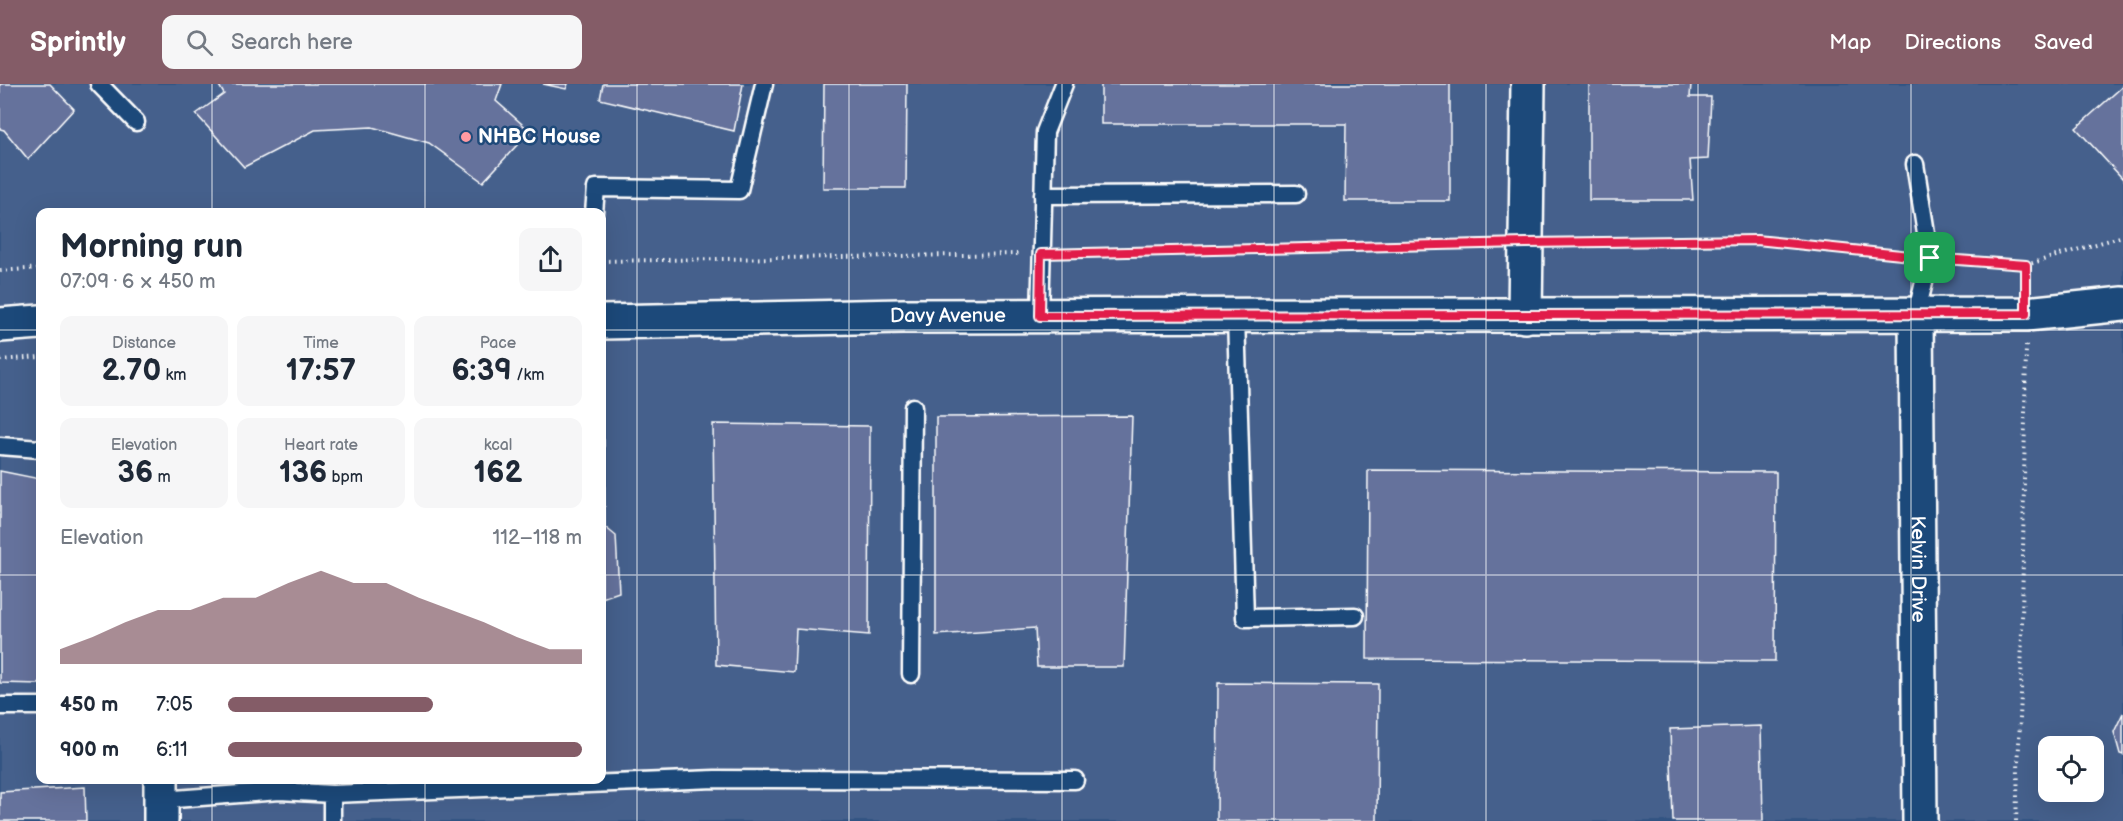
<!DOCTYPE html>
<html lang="en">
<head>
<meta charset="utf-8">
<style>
  body { margin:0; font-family:"Balsamiq Sans",sans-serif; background:#f6f6f7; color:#1f2937; height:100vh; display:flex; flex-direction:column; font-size:22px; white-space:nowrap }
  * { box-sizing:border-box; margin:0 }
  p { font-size:20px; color:#747a83 }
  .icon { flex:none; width:33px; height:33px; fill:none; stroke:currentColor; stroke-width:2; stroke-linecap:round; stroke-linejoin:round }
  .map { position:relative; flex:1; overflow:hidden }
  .details { position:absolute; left:36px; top:124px; width:570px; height:576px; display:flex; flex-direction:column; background:#fff; border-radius:12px; box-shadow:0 6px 24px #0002 }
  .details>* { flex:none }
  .tools { position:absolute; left:2038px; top:652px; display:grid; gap:12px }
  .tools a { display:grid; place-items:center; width:66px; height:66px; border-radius:12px; background:#fff; box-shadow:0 6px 24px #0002; font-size:30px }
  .pin { position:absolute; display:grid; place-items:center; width:51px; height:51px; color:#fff; margin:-26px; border-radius:12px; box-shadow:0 3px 9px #0006 }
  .round { display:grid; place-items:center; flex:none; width:63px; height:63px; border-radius:12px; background:#f6f6f7 }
  .head { display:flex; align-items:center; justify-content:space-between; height:102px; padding:0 24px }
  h1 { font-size:33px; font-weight:600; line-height:45px }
  .figures { display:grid; grid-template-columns:repeat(3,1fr); gap:9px; height:102px; padding:6px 24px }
  .figures div { display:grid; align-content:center; border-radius:12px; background:#f6f6f7; text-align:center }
  .figures b { font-size:30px; font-weight:600 }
  .figures small { font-size:16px; font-weight:400 }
  .figures p { font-size:16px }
  .chart { height:168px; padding:12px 24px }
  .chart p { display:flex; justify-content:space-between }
  .chart svg { width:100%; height:108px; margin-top:6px; fill:#845c67; opacity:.7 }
  ul { padding:0 24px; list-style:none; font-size:20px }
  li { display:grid; grid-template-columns:96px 72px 1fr; align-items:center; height:45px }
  li i { height:15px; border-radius:8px; background:#845c67 }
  header { display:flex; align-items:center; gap:36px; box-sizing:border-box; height:84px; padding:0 30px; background:#845c67; color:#fff }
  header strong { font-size:28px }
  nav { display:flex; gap:33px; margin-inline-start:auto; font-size:21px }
  .search { width:420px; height:54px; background:#f6f6f7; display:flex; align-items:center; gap:15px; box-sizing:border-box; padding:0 21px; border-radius:12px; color:#747a83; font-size:22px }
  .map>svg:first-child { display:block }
  .built { fill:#45608c; fill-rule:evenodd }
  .building { fill:#65729c; stroke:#fff; stroke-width:1.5 }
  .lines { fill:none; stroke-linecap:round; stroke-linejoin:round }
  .service-casing { stroke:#fff; stroke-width:21 }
  .minor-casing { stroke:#fff; stroke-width:38 }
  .path { stroke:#fff; stroke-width:4; stroke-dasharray:1.5 4.5; stroke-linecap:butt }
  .service { stroke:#1f4a7a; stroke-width:16 }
  .minor { stroke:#1f4a7a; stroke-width:33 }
  .route-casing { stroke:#fff; stroke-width:12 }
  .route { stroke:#e11d48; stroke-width:8 }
  .grid { fill:none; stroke:#fff; stroke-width:1.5; stroke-opacity:0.55 }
  .poi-dot { fill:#ff9aa2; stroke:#1f4a7a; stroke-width:2 }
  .labels { text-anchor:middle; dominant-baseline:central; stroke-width:5; stroke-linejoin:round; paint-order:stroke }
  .poi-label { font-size:20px; font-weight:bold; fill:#fff; stroke:#1f4a7a; text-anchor:start }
  .street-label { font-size:20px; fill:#fff; stroke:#1f4a7a }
</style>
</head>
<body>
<header>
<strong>Sprintly</strong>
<div class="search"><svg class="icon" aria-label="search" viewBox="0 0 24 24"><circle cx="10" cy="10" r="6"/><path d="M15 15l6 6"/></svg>Search here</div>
<nav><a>Map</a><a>Directions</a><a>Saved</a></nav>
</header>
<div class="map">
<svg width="2123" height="737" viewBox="0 0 2123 737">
  <rect width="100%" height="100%" fill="#325483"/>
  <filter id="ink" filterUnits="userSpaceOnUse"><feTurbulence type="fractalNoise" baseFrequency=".0167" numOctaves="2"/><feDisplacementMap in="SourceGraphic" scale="12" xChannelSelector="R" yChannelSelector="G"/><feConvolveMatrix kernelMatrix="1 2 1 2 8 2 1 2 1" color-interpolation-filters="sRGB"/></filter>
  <g filter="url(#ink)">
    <path class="built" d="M0,0H2123V737H0ZM40,129H602V696H40ZM2049,663H2094V708H2049Z"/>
    <g class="building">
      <polygon points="0,0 50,0 74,25 28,75 4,46 0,45"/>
      <polygon points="218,0 502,0 496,17 530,47 483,98 429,59 372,43 315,46 244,83 196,30 224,10"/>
      <polygon points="543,0 568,0 566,5"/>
      <polygon points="603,0 743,0 734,47 600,15"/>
      <polygon points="824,0 907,0 906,104 823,104"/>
      <polygon points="1101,0 1450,0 1450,117 1345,117 1346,40 1101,40"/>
      <polygon points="1589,0 1691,0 1690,13 1711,13 1708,75 1690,76 1693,116 1589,116"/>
      <polygon points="2123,2 2123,95 2076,44"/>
      <polygon points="1132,332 1124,583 1037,583 1035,544 936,551 936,333"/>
      <polygon points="713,340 870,342 869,551 796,545 794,588 716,581"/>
      <polygon points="602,356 604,356 605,443 616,452 619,508 602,514"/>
      <polygon points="1368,386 1776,388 1775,577 1367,575"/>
      <polygon points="0,387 40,395 40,600 0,599"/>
      <polygon points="1218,599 1378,600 1377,737 1217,737"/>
      <polygon points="2123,629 2123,671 2120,670 2114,648"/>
      <polygon points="1761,642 1763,737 1673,737 1670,645"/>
      <polygon points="85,703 86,737 0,737 0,708"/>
    </g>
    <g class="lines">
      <g class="service-casing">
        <g id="service">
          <polyline points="99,0 136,38"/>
          <polyline points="1915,80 1930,174 1916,231"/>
          <polyline points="1043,111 1296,110"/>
          <polyline points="594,129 596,104 739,106 764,0"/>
          <polyline points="1040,232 1045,48 1064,0"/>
          <polyline points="1236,232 1245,534 1355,532"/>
          <polyline points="0,362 40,365"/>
          <polyline points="911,590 913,323"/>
          <polyline points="0,622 40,622"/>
          <polyline points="332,710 715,695 1075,696"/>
          <polyline points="162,716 280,707 332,710 332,737"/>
        </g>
      </g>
      <g class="minor-casing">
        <g id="minor">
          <path id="s1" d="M1916,231L1920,737"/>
          <polyline points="1525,232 1528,0"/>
          <path id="s2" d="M602,238L903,232L2026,230L2123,220"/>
          <polyline points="0,241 40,238"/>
          <polyline points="161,696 161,737"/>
        </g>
      </g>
      <g class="path">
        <polyline points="1556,159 1757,156 1908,172"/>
        <polyline points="1064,169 1495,160"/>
        <polyline points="1954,176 2026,181 2123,152"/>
        <polyline points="602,177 1018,170"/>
        <polyline points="2026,181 2026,198"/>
        <polyline points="0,187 40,184"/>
        <polyline points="0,276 40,273"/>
        <polyline points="2016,737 2021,610 2026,260"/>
      </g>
      <use href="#service" class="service"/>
      <use href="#minor" class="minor"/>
    </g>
  </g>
  <g class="lines" filter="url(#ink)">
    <g class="route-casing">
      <polygon id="route" points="1757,156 1930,174 2026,181 2026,230 1040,232 1041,170 1526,159"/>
    </g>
    <use href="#route" class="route"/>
  </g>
  <path class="grid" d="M212,0V129M425,0V129M637,0V737M849,0V737M1062,0V737M1274,0V737M1486,0V737M1698,0V737M1911,0V737M0,246H40M602,246H2123M0,491H40M602,491H2123M212,696V737M425,696V737"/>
  <circle class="poi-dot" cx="466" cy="53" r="6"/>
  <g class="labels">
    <g class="poi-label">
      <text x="478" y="53">NHBC House</text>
    </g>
    <g class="street-label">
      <text stroke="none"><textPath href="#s2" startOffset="346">Davy Avenue</textPath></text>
      <text stroke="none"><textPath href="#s1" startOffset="254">Kelvin Drive</textPath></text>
    </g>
  </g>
</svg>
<div class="tools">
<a><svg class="icon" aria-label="locate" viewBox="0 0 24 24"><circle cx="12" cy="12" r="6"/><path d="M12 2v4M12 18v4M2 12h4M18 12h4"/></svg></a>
</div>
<div class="pin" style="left:1930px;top:174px;background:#1e9e55"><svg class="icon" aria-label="arrive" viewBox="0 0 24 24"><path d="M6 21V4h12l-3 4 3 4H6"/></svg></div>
<section class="details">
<div class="head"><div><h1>Morning run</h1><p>07:09 · 6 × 450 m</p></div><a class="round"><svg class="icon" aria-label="share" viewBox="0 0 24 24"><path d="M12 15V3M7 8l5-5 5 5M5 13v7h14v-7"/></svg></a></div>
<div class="figures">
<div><p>Distance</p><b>2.70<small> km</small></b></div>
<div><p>Time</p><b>17:57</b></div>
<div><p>Pace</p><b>6:39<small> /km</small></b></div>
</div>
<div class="figures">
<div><p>Elevation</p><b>36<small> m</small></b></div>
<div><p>Heart rate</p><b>136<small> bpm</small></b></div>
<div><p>kcal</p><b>162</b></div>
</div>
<div class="chart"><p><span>Elevation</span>112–118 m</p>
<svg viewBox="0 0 160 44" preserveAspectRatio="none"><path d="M0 44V38L10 33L20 27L30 22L40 22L50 17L60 17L70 11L80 6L90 11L100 11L110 17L120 22L130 27L140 33L150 38L160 38V44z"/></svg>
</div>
<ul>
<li><b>450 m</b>7:05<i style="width:58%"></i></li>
<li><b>900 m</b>6:11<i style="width:100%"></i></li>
</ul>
</section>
</div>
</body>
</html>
